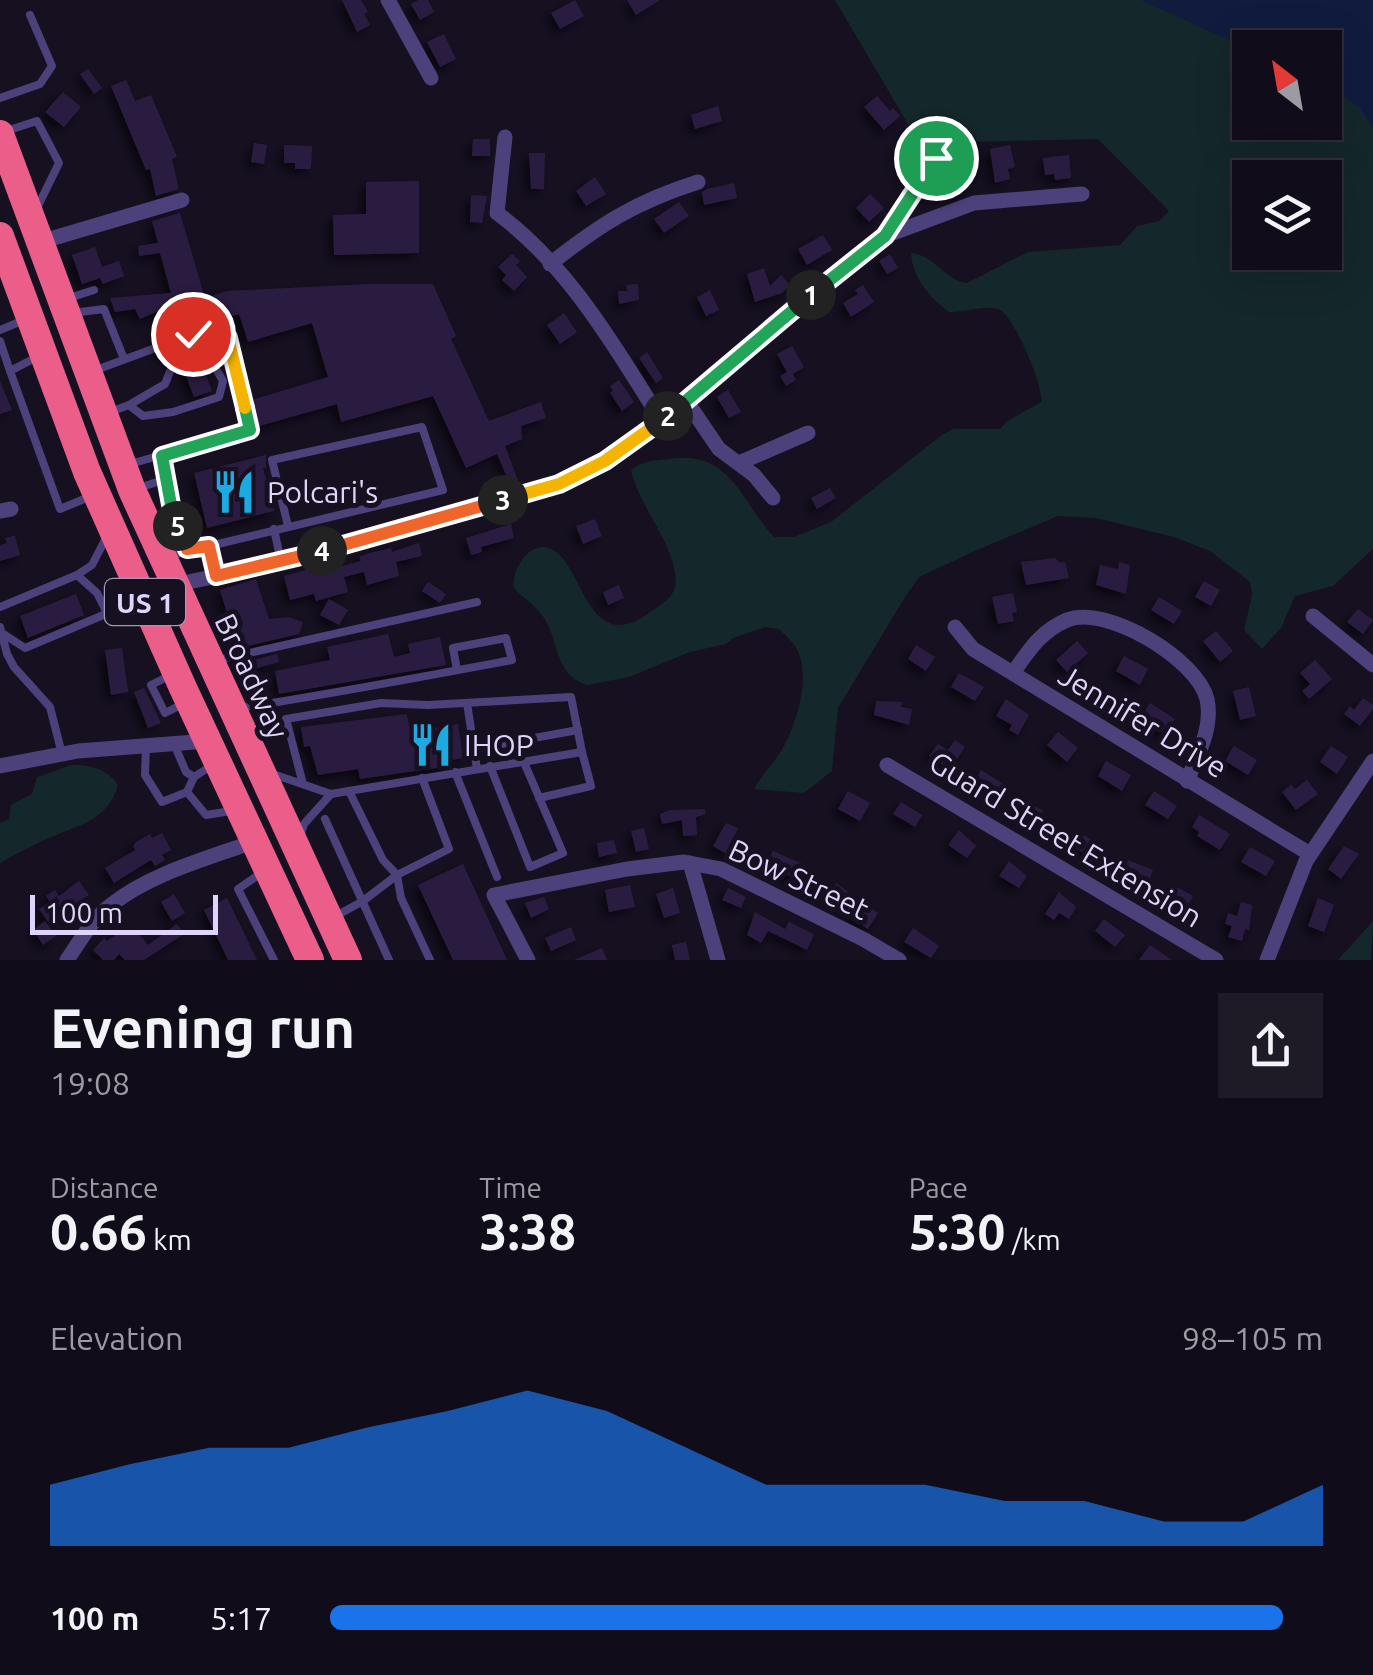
<!DOCTYPE html>
<html lang="en">
<head>
<meta charset="utf-8">
<style>
  body { margin:0; font-family:Ubuntu,sans-serif; background:#1e1a26; color:#f1f3f6; height:100vh; display:flex; flex-direction:column; font-size:38px; white-space:nowrap }
  * { box-sizing:border-box; margin:0 }
  p { font-size:32px; color:#9c9ba2 }
  .icon { flex:none; width:55px; height:55px; fill:none; stroke:currentColor; stroke-width:2; stroke-linecap:round; stroke-linejoin:round }
  .map { position:relative; height:960px; overflow:hidden }
  .sheet { display:flex; flex-direction:column; background:#100c19; flex:1 }
  .sheet>* { flex:none }
  .needle { width:65px; rotate:329deg }
  .controls { position:absolute; left:1232px; top:30px; display:grid; gap:20px }
  .controls a { display:grid; place-items:center; width:110px; height:110px; border-radius:0px; background:#100c19; box-shadow:0 10px 40px #0002,0 0 0 2px #302c38; font-size:50px }
  .scale { position:absolute; left:30px; bottom:25px; width:188px; box-sizing:border-box; padding-left:10px; border:5px solid #dfd5fa; border-top:0; font-size:28px; line-height:35px; white-space:nowrap; color:#dfd5fa; -webkit-text-stroke:8px #161021; paint-order:stroke }
  .pin { position:absolute; display:grid; place-items:center; width:85px; height:85px; color:#fff; margin:-42px; border:5px solid #fff; border-radius:50%; box-shadow:0 2px 10px #0007 }
  .km { position:absolute; width:50px; height:50px; margin:-25px; border-radius:50%; background:#222; color:#fff; font-size:28px; line-height:50px; text-align:center }
  .round { display:grid; place-items:center; flex:none; width:105px; height:105px; border-radius:0px; background:#1e1a26 }
  .overview { display:flex; align-items:center; justify-content:space-between; height:170px; padding:0 50px }
  h1 { font-size:55px; font-weight:600; line-height:75px }
  .stats { display:grid; grid-template-columns:repeat(3,1fr); gap:15px; height:170px; padding:10px 50px }
  .stats div { display:grid; align-content:center }
  .stats b { font-size:50px; font-weight:600 }
  .stats small { font-size:28px; font-weight:400 }
  .stats p { font-size:28px }
  .chart { height:280px; padding:20px 50px }
  .chart p { display:flex; justify-content:space-between }
  .chart svg { width:100%; height:180px; margin-top:10px; fill:#1a73e8; opacity:.7 }
  ul { padding:0 50px; list-style:none; font-size:32px }
  li { display:grid; grid-template-columns:160px 120px 1fr; align-items:center; height:75px }
  li i { height:25px; border-radius:12px; background:#1a73e8 }
  .map>svg:first-child { display:block }
  .green { fill:#14272a; fill-rule:evenodd }
  .water { fill:#111b3e }
  .building { fill:#2b1e3f; filter:url(#shadow) }
  .lines { fill:none; stroke-linecap:round; stroke-linejoin:round }
  .lane { stroke:#4c417a; stroke-width:8 }
  .street { stroke:#4c417a; stroke-width:15 }
  .highway { stroke:#ec5e8a; stroke-width:28 }
  .split-1-casing { stroke:#fff; stroke-width:20 }
  .split-2-casing { stroke:#fff; stroke-width:20 }
  .split-3-casing { stroke:#fff; stroke-width:20 }
  .split-4-casing { stroke:#fff; stroke-width:20 }
  .split-5-casing { stroke:#fff; stroke-width:20 }
  .split-6-casing { stroke:#fff; stroke-width:20 }
  .split-7-casing { stroke:#fff; stroke-width:20 }
  .split-1 { stroke:#22a559; stroke-width:12 }
  .split-2 { stroke:#22a559; stroke-width:12 }
  .split-3 { stroke:#f5b400; stroke-width:12 }
  .split-4 { stroke:#f0652b; stroke-width:12 }
  .split-5 { stroke:#f0652b; stroke-width:12 }
  .split-6 { stroke:#22a559; stroke-width:12 }
  .split-7 { stroke:#f5b400; stroke-width:12 }
  .labels { text-anchor:middle; dominant-baseline:central; stroke-width:10; stroke-linejoin:round; paint-order:stroke }
  .shield { fill:#161021; stroke:#a39ab9; stroke-width:2.5 }
  .shield-label { font-size:28px; font-weight:bold; fill:#dfd5fa }
  .poi-label { font-size:30px; fill:#dfd5fa; stroke:#161021; text-anchor:start }
  .street-label { font-size:30px; fill:#dfd5fa; stroke:#161021 }
</style>
</head>
<body>
<div class="map">
<svg width="1373" height="960" viewBox="0 0 1373 960">
  <defs>
    <filter id="shadow"><feDropShadow dx="-5" dy="5" stdDeviation="5" flood-color="#0009"/></filter>
  </defs>
  <rect width="100%" height="100%" fill="#161021"/>
  <g class="green">
    <path d="M835,0H1373V549L1333,586L1295,596L1281,628L1262,649L1244,630L1252,595L1250,582L1210,551L1174,537L1096,518L1058,516L977,550L919,577L905,597L838,708L832,771L804,793L754,789C763,773 777,760 785,744C798,718 812,673 795,646C791,640 784,634 779,629L766,627L733,638L726,644L690,652L629,677L587,685C553,674 560,640 542,615C534,604 523,598 514,588C511,568 532,536 555,551C584,571 589,653 646,615C655,608 670,601 674,590C685,558 637,504 631,470C641,461 655,460 668,459C731,449 739,499 774,537H794L831,522L943,434L953,429H1000L1007,421L1041,402C1044,387 1013,313 998,309C983,305 964,313 949,312C930,298 912,277 911,253C934,255 944,279 967,283L1028,252L1120,245L1137,226L1159,221L1169,211L1098,139L919,143ZM1250,48H1325V122H1250ZM1250,178H1325V252H1250Z"/>
    <path d="M71,765C89,764 108,769 118,785C108,822 75,826 44,840C29,847 15,855 0,863V823L9,819L11,805L32,794L37,777Z"/>
    <polygon points="1373,921 1371,960 1338,960"/>
  </g>
  <polygon class="water" points="1141,0 1373,0 1373,127 1359,107 1325,83 1325,48 1250,48 1250,50"/>
  <g class="building">
    <polygon points="342,0 361,0 368,12 364,14 370,25 357,32"/>
    <polygon points="418,0 428,0 434,12 420,20 411,4"/>
    <polygon points="575,0 584,16 560,29 551,13"/>
    <polygon points="627,0 660,0 636,15"/>
    <polygon points="444,34 456,59 440,67 427,42"/>
    <polygon points="88,69 102,88 94,94 80,74"/>
    <polygon points="126,80 135,101 151,95 177,157 172,159 179,189 156,196 150,169 146,170 111,86"/>
    <polygon points="63,92 81,107 64,127 45,112"/>
    <polygon points="877,96 890,111 893,108 900,116 884,130 864,107"/>
    <polygon points="718,106 722,121 695,129 691,115"/>
    <polygon points="473,139 490,139 490,156 472,156"/>
    <polygon points="254,143 267,145 264,164 251,162"/>
    <polygon points="284,145 312,146 311,169 295,169 295,163 284,163"/>
    <polygon points="1010,145 1015,167 1008,169 1010,179 995,183 990,149"/>
    <polygon points="529,153 545,153 544,189 531,189"/>
    <polygon points="1069,155 1071,178 1055,180 1054,174 1045,175 1043,158"/>
    <polygon points="595,177 606,194 586,206 576,191"/>
    <polygon points="419,181 419,253 334,255 333,215 366,214 366,182"/>
    <polygon points="734,183 737,198 704,205 702,192 707,189"/>
    <polygon points="870,194 884,208 869,222 856,208"/>
    <polygon points="471,195 487,196 482,223 470,222"/>
    <polygon points="679,202 689,216 664,233 654,219"/>
    <polygon points="180,213 205,298 227,291 371,284 433,284 456,336 451,339 489,421 541,402 546,418 521,426 522,439 505,446 519,483 511,486 497,454 466,468 433,396 341,422 337,404 259,426 252,400 328,377 312,323 248,342 239,314 220,320 215,305 186,317 184,311 165,319 161,310 140,319 135,309 115,312 110,298 171,293 160,253 139,256 138,246 158,243 152,221"/>
    <polygon points="823,235 832,250 807,265 798,249"/>
    <polygon points="95,247 102,267 119,261 124,276 103,284 100,278 82,284 72,255"/>
    <polygon points="512,254 520,261 516,265 527,277 514,291 502,280 506,275 498,267"/>
    <polygon points="890,254 898,268 887,274 879,261"/>
    <polygon points="764,268 770,286 781,275 790,285 782,293 755,302 747,274"/>
    <polygon points="638,284 639,300 619,304 618,291 627,291 626,285"/>
    <polygon points="863,285 874,302 851,317 843,303 858,294 855,290"/>
    <polygon points="710,290 719,310 706,316 697,297"/>
    <polygon points="564,313 577,332 560,344 547,325"/>
    <polygon points="792,346 804,367 793,374 796,380 786,386 780,376 787,372 777,354"/>
    <polygon points="647,352 663,378 656,383 639,358"/>
    <polygon points="202,365 212,391 194,397 184,371"/>
    <polygon points="619,380 634,402 622,411 610,393 613,390 610,386"/>
    <polygon points="0,381 12,410 0,414"/>
    <polygon points="728,390 741,412 729,418 717,397"/>
    <polygon points="266,455 266,468 263,468 274,511 207,528 194,473"/>
    <polygon points="830,488 836,498 817,509 811,498"/>
    <polygon points="595,519 602,536 583,544 576,526"/>
    <polygon points="511,524 514,538 481,547 482,552 471,555 466,538"/>
    <polygon points="15,536 20,555 0,561 0,545 7,543 5,538"/>
    <polygon points="419,543 422,556 396,562 399,576 367,585 364,572 344,577 348,592 316,601 314,594 290,600 284,576 341,561 342,566 361,561 359,557 370,553 391,548 392,552"/>
    <polygon points="1055,558 1060,563 1065,562 1069,578 1026,585 1021,562"/>
    <polygon points="1119,562 1130,565 1126,594 1096,585 1100,565 1118,569"/>
    <polygon points="256,579 269,619 288,617 303,622 299,634 243,647 232,629 220,590"/>
    <polygon points="1204,581 1220,590 1211,606 1195,597"/>
    <polygon points="428,582 446,594 440,603 422,591"/>
    <polygon points="619,585 624,598 608,605 603,592"/>
    <polygon points="1013,593 1017,612 1012,613 1014,621 998,624 992,597"/>
    <polygon points="76,594 84,615 28,638 20,616"/>
    <polygon points="1159,597 1182,611 1174,624 1151,610"/>
    <polygon points="329,599 348,610 339,625 320,615"/>
    <polygon points="1358,609 1373,620 1363,634 1347,622"/>
    <polygon points="1216,631 1233,651 1220,662 1203,641"/>
    <polygon points="388,634 394,657 410,653 408,644 440,637 446,665 279,694 275,671 330,660 327,647"/>
    <polygon points="1077,641 1088,653 1067,672 1056,660"/>
    <polygon points="916,645 935,657 926,671 908,659"/>
    <polygon points="122,648 128,692 111,695 105,650"/>
    <polygon points="277,654 279,662 254,669 250,661"/>
    <polygon points="1124,656 1148,669 1140,685 1116,671"/>
    <polygon points="1315,660 1332,679 1309,699 1302,691 1310,684 1300,673"/>
    <polygon points="959,673 984,687 975,701 951,687"/>
    <polygon points="1249,687 1256,716 1240,720 1233,691"/>
    <polygon points="144,688 161,723 148,728 134,692"/>
    <polygon points="1363,698 1373,705 1373,709 1360,726 1344,714 1350,706 1354,710"/>
    <polygon points="1006,699 1029,715 1018,735 1009,730 1012,725 996,716"/>
    <polygon points="876,701 902,702 901,707 912,709 909,725 874,715"/>
    <polygon points="1150,703 1175,719 1165,735 1140,718"/>
    <polygon points="407,714 410,732 458,724 463,758 452,760 450,766 360,779 358,769 318,775 310,746 304,747 301,727"/>
    <polygon points="1058,732 1078,748 1067,762 1047,745"/>
    <polygon points="955,740 965,747 950,770 929,756 938,744 948,750"/>
    <polygon points="1234,746 1257,760 1248,775 1225,761"/>
    <polygon points="1331,746 1348,757 1337,774 1320,762"/>
    <polygon points="1106,761 1131,775 1122,791 1098,776"/>
    <polygon points="981,770 1003,784 995,797 974,783"/>
    <polygon points="1307,780 1318,794 1296,810 1282,792 1291,785 1295,789"/>
    <polygon points="848,791 870,803 860,821 838,809"/>
    <polygon points="1154,791 1177,806 1168,819 1145,805"/>
    <polygon points="1021,798 1043,811 1034,824 1013,811"/>
    <polygon points="901,802 922,815 915,827 893,814"/>
    <polygon points="705,809 706,814 696,817 697,835 683,836 682,820 662,824 660,814 670,810"/>
    <polygon points="1199,815 1230,834 1220,850 1197,836 1199,832 1192,827"/>
    <polygon points="726,823 738,828 726,854 713,846"/>
    <polygon points="644,828 649,849 636,852 631,831"/>
    <polygon points="959,830 976,846 967,858 948,845"/>
    <polygon points="1075,830 1097,843 1088,856 1067,843"/>
    <polygon points="162,833 171,850 162,855 165,860 155,866 151,860 114,883 105,868 135,850 133,846 136,842 150,834 152,838"/>
    <polygon points="614,840 617,853 599,857 597,843"/>
    <polygon points="1344,846 1359,854 1341,879 1328,869"/>
    <polygon points="1250,847 1275,861 1266,876 1241,862"/>
    <polygon points="773,851 805,865 798,880 766,865"/>
    <polygon points="1128,860 1153,870 1147,886 1123,872"/>
    <polygon points="1009,861 1027,876 1019,888 999,876"/>
    <polygon points="463,864 507,960 453,960 418,885"/>
    <polygon points="79,881 89,895 48,922 39,909 50,902 46,896 55,890 59,896"/>
    <polygon points="836,883 878,913 868,929 850,918 854,912 828,899"/>
    <polygon points="630,885 635,907 609,912 605,890"/>
    <polygon points="1173,885 1193,896 1186,909 1164,899"/>
    <polygon points="673,888 680,913 664,918 656,894"/>
    <polygon points="728,888 746,897 741,908 722,900"/>
    <polygon points="1059,892 1076,907 1069,919 1059,913 1054,920 1045,914"/>
    <polygon points="174,894 185,913 172,921 161,902"/>
    <polygon points="544,897 549,909 531,918 525,903"/>
    <polygon points="227,898 257,960 228,960 204,910"/>
    <polygon points="1318,898 1334,905 1324,932 1308,926"/>
    <polygon points="1241,902 1252,905 1249,930 1245,929 1242,941 1228,937 1232,926 1225,924 1228,913 1237,916"/>
    <polygon points="755,912 785,929 789,922 814,934 807,950 768,931 761,943 747,935"/>
    <polygon points="1104,919 1125,935 1115,947 1095,931"/>
    <polygon points="45,921 56,936 43,945 33,930"/>
    <polygon points="177,924 184,934 144,960 125,960 119,954 114,960 103,960 93,950 104,938 107,941 121,931 124,935 130,930 132,934 136,931 148,945"/>
    <polygon points="571,927 576,940 551,951 545,938"/>
    <polygon points="913,928 939,946 931,958 904,942"/>
    <polygon points="686,942 690,960 675,960 672,945"/>
    <polygon points="1150,945 1172,960 1139,960"/>
    <polygon points="602,948 607,960 574,960"/>
  </g>
  <g class="lines">
    <g class="lane">
      <polyline points="0,98 40,84 52,66 30,15"/>
      <polyline points="3,132 37,121 59,163 36,210"/>
      <polyline points="66,299 94,290"/>
      <polyline points="72,313 104,309 124,359"/>
      <polyline points="0,330 24,320"/>
      <polyline points="0,341 10,371"/>
      <polyline points="39,356 10,371 60,509 94,495"/>
      <polyline points="96,370 193,334 228,338 250,430 137,462 127,462"/>
      <polyline points="107,413 129,405 165,384 171,369 207,353 223,381 219,397 173,412 143,416 129,405"/>
      <polyline points="161,456 172,510 187,549"/>
      <polyline points="136,489 166,479"/>
      <polyline points="274,529 281,562"/>
      <polyline points="209,546 216,575"/>
      <polyline points="168,556 443,490 422,427 272,460 288,526"/>
      <polyline points="77,575 97,593 107,613"/>
      <polyline points="0,607 77,575 92,565 107,536"/>
      <polyline points="0,627 7,654 14,667 50,707 62,754"/>
      <polyline points="2,633 25,648 120,608 139,612"/>
      <polyline points="218,660 477,602"/>
      <polyline points="171,675 151,685 165,713 185,703"/>
      <polyline points="467,703 477,769"/>
      <path d="M240,708C331,694 421,677 512,660L506,638L453,648L457,670"/>
      <polyline points="174,744 186,772 194,777"/>
      <polyline points="146,746 145,775 162,802 187,792 194,777 211,766"/>
      <polyline points="474,749 578,730"/>
      <polyline points="490,766 530,867 563,853 523,760"/>
      <polyline points="455,772 497,877"/>
      <polyline points="270,773 331,794 582,752 571,697 428,705 381,703 286,719 303,784"/>
      <polyline points="349,791 383,860 397,875 401,898 430,960"/>
      <polyline points="187,792 206,815 231,811"/>
      <polyline points="539,798 591,786 582,752"/>
      <polyline points="325,819 389,960"/>
      <polyline points="301,833 304,824 331,794"/>
      <polyline points="264,871 238,889 274,960"/>
      <polyline points="334,917 363,901 397,875 449,849 422,778"/>
    </g>
    <g class="street">
      <polyline points="388,0 431,78"/>
      <path d="M505,137L497,213C568,265 615,347 661,420"/>
      <polyline points="888,233 930,170 940,147"/>
      <polyline points="40,242 182,200"/>
      <path d="M550,264C601,224 635,202 698,182"/>
      <polyline points="687,402 719,449 754,475 773,498"/>
      <polyline points="739,463 808,433"/>
      <polyline points="0,511 11,509"/>
      <polyline points="174,585 274,564 559,484 605,461 687,402 811,294 885,236 974,203 1082,194"/>
      <polyline points="1313,616 1373,665"/>
      <polyline points="955,627 973,649 1310,854"/>
      <path d="M1013,673C1029,650 1041,631 1067,620C1106,604 1197,659 1207,699C1213,727 1198,755 1187,781"/>
      <polyline points="887,765 1216,960"/>
      <polyline points="0,766 78,751 208,741"/>
      <polyline points="690,863 718,960"/>
      <path d="M67,960C80,941 92,919 111,905C151,873 207,859 255,841"/>
      <polyline points="528,960 494,895 627,869 684,862 721,869 863,939 899,960"/>
      <polyline points="1267,960 1306,861 1373,761"/>
    </g>
    <g class="highway">
      <polyline points="0,134 132,490 348,960"/>
      <polyline points="0,236 87,472 183,688 310,960"/>
    </g>
  </g>
  <g class="lines">
    <g class="split-1-casing">
      <polyline id="split-1" points="811,295 885,236 936,158"/>
    </g>
    <g class="split-2-casing">
      <polyline id="split-2" points="668,416 811,295"/>
    </g>
    <g class="split-3-casing">
      <polyline id="split-3" points="503,500 559,484 605,461 668,416"/>
    </g>
    <g class="split-4-casing">
      <polyline id="split-4" points="322,551 503,500"/>
    </g>
    <g class="split-5-casing">
      <polyline id="split-5" points="178,526 187,549 209,546 216,576 322,551"/>
    </g>
    <g class="split-6-casing">
      <polyline id="split-6" points="178,526 172,510 162,456 250,430 245,408"/>
    </g>
    <g class="split-7-casing">
      <polyline id="split-7" points="193,334 228,338 245,408"/>
    </g>
    <use href="#split-1" class="split-1"/>
    <use href="#split-2" class="split-2"/>
    <use href="#split-3" class="split-3"/>
    <use href="#split-4" class="split-4"/>
    <use href="#split-5" class="split-5"/>
    <use href="#split-6" class="split-6"/>
    <use href="#split-7" class="split-7"/>
  </g>
  <defs>
    <g id="restaurant-bare" transform="scale(3.45)"><path d="M-5-6h1v4h1v-4h1v4h1v-4h1v5L-1.5 .5V6h-2V.5L-5-1ZM5-6V6H3V1.5H1.5Q1.5-4 5-6Z" fill="#1babe0" stroke="#161021" stroke-width="2.5" paint-order="stroke"/></g>
  </defs>
  <g fill-rule="evenodd">
    <use href="#restaurant-bare" x="234" y="492"/>
    <use href="#restaurant-bare" x="431" y="745"/>
  </g>
  <g class="labels">
    <rect class="shield" x="105" y="579" width="80" height="46" rx="8"/>
    <g class="shield-label">
      <text x="145" y="602">US 1</text>
    </g>
    <g class="poi-label">
      <text x="267" y="492">Polcari's</text>
      <text x="464" y="745">IHOP</text>
    </g>
    <g class="street-label">
      <text transform="translate(252 676) rotate(65)">Broadway</text>
      <text transform="translate(1143 721) rotate(31)">Jennifer Drive</text>
      <text transform="translate(1066 839) rotate(31)">Guard Street Extension</text>
      <text transform="translate(799 879) rotate(25)">Bow Street</text>
    </g>
  </g>
</svg>
<div class="controls">
<a><svg class="needle" viewBox="-14 -14 28 28"><path d="M0-13l5 13h-10z" fill="#e53935"/><path d="M0 13l5-13h-10z" fill="#9c9ba2"/></svg></a>
<a><svg class="icon" aria-label="layers" viewBox="0 0 24 24"><path d="M12 4l9 5-9 5-9-5zM3 14l9 5 9-5"/></svg></a>
</div>
<div class="scale">100 m</div>
<div class="pin" style="left:936px;top:158px;background:#1e9e55"><svg class="icon" aria-label="arrive" viewBox="0 0 24 24"><path d="M6 21V4h12l-3 4 3 4H6"/></svg></div>
<div class="pin" style="left:193px;top:334px;background:#d93025"><svg class="icon" aria-label="check" viewBox="0 0 24 24"><path d="M5 12l5 5 9-10"/></svg></div>
<b class="km" style="left:811px;top:295px">1</b>
<b class="km" style="left:668px;top:416px">2</b>
<b class="km" style="left:503px;top:500px">3</b>
<b class="km" style="left:322px;top:551px">4</b>
<b class="km" style="left:178px;top:526px">5</b>
</div>
<section class="sheet">
<div class="overview"><div><h1>Evening run</h1><p>19:08</p></div><a class="round"><svg class="icon" aria-label="share" viewBox="0 0 24 24"><path d="M12 15V3M7 8l5-5 5 5M5 13v7h14v-7"/></svg></a></div>
<div class="stats">
<div><p>Distance</p><b>0.66<small> km</small></b></div>
<div><p>Time</p><b>3:38</b></div>
<div><p>Pace</p><b>5:30<small> /km</small></b></div>
</div>
<div class="chart"><p><span>Elevation</span>98–105 m</p>
<svg viewBox="0 0 160 44" preserveAspectRatio="none"><path d="M0 44V29L10 24L20 20L30 20L40 15L50 11L60 6L70 11L80 20L90 29L100 29L110 29L120 33L130 33L140 38L150 38L160 29V44z"/></svg>
</div>
<ul>
<li><b>100 m</b>5:17<i style="width:96%"></i></li>
</ul>
</section>
</body>
</html>
